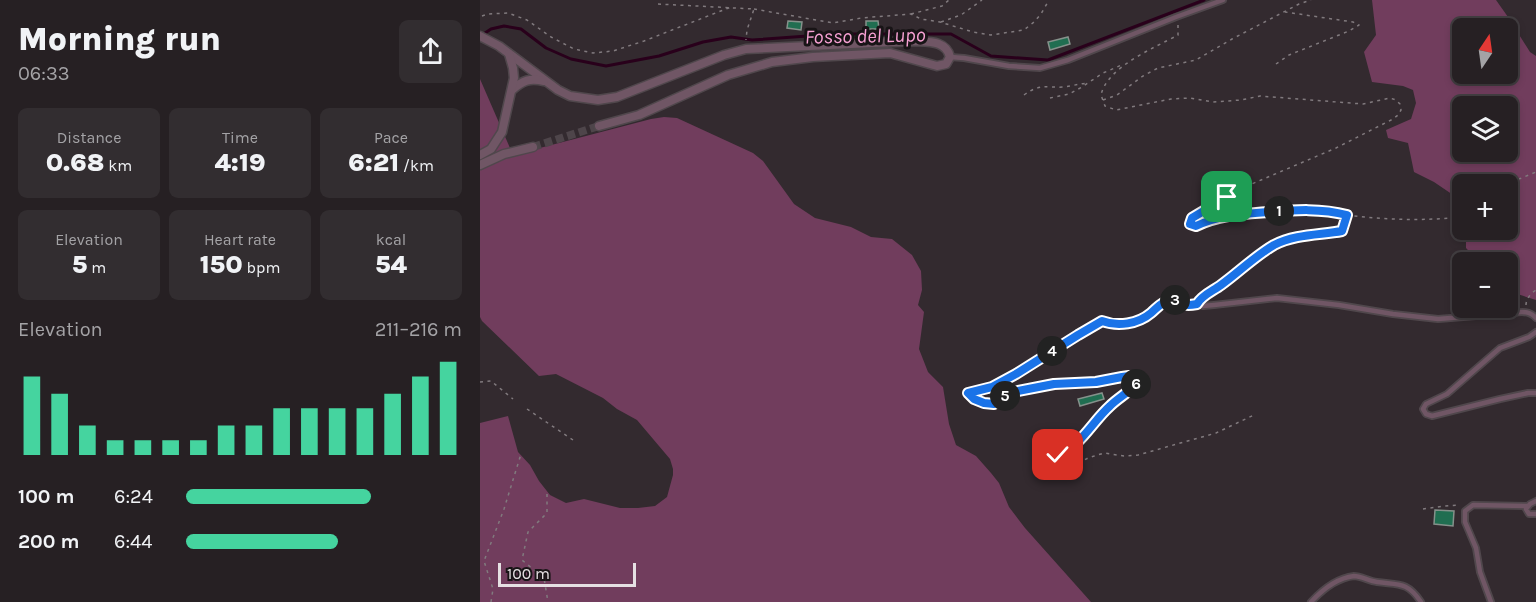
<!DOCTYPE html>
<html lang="en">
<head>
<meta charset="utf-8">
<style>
  body { margin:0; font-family:Karla,sans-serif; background:#322d30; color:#f1f3f6; height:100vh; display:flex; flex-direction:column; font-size:22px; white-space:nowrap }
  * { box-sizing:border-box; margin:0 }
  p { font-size:20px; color:#a4a3a6 }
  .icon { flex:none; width:33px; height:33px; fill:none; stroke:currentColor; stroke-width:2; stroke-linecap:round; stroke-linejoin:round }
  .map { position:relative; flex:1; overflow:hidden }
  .details { display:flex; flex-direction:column; background:#262023; width:480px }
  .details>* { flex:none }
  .needle { width:39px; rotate:13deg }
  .controls { position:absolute; left:972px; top:18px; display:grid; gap:12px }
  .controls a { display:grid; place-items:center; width:66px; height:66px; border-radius:9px; background:#262023; box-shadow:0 3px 9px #0003,0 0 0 2px #423e41; font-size:30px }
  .scale { position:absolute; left:18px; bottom:15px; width:138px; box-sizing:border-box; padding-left:6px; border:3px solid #e6e0e3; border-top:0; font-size:16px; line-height:21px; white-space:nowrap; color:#e6e0e3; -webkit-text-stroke:4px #181416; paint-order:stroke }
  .pin { position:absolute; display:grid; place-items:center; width:51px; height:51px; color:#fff; margin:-26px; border-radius:12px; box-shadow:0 3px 9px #0006 }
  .km { position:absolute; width:30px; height:30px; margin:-15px; border-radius:50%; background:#222; color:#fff; font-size:16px; line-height:30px; text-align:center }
  .round { display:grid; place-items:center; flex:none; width:63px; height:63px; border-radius:9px; background:#322d30 }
  .head { display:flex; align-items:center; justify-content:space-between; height:102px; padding:0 18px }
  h1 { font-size:33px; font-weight:800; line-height:45px }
  .figures { display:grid; grid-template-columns:repeat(3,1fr); gap:9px; height:102px; padding:6px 18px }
  .figures div { display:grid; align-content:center; border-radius:9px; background:#322d30; text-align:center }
  .figures b { font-size:26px; font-weight:800 }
  .figures small { font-size:16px; font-weight:400 }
  .figures p { font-size:16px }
  .chart { height:168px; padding:12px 18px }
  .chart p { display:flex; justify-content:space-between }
  .chart svg { width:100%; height:108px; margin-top:6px; stroke:#45d49f; stroke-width:6 }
  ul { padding:0 18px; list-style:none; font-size:20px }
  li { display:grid; grid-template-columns:96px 72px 1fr; align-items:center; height:45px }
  li i { height:15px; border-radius:8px; background:#45d49f }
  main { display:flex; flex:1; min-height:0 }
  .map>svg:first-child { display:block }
  .green { fill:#713d5d; fill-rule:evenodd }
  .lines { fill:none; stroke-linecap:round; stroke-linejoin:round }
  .stream { stroke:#29001b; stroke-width:3 }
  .building { fill:#206e51; stroke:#85918b; stroke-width:1.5 }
  .street-tunnel { stroke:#4e454a; stroke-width:8; stroke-dasharray:8 4; stroke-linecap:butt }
  .lane-casing { stroke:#50474c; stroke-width:8 }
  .street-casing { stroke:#50474c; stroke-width:11 }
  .path { stroke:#817a7e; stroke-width:1.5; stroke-dasharray:3 4.5; stroke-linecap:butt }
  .lane { stroke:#705665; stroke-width:4.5 }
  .street { stroke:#705665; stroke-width:8 }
  .route-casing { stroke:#fff; stroke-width:12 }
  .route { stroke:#1a73e8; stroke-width:8 }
  .labels { text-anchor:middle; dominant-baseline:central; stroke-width:6; stroke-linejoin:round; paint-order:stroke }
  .water-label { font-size:20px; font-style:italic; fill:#f7a1d3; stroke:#181416 }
</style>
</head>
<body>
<main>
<section class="details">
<div class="head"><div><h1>Morning run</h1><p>06:33</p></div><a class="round"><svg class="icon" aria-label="share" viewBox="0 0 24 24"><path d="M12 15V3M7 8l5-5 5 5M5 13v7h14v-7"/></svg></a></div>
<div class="figures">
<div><p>Distance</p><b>0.68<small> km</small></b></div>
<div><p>Time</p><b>4:19</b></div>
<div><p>Pace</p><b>6:21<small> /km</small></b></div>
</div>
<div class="figures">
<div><p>Elevation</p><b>5<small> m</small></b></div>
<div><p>Heart rate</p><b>150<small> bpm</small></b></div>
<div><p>kcal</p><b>54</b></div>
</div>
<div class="chart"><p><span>Elevation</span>211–216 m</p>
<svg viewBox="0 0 160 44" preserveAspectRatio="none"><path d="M5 44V12M15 44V19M25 44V32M35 44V38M45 44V38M55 44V38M65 44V38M75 44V32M85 44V32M95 44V25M105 44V25M115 44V25M125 44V25M135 44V19M145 44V12M155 44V6"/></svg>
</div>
<ul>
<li><b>100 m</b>6:24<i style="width:67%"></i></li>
<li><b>200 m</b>6:44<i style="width:55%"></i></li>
</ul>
</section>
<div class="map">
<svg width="1056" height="602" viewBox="0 0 1056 602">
  <rect width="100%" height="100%" fill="#332a2f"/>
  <g class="green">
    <path d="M892,0H1016L1028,17L1050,52L1056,56V300L1028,291V262H999L986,248V230H1028V184H982V201L954,182L934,172L928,143L908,138L906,130L931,119L936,103L933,90L923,86L892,82L884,52L896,35ZM1028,28V74H982V28ZM1028,106V152H982V106Z"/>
    <polygon points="0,79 33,155 171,119 184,117 197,118 273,153 283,161 314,204 335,218 371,227 391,237 412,239 432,255 441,271 442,290 438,305 444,312 439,349 448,372 463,387 469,424 476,445 496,456 511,473 519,483 529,507 545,528 611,602 0,602 0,423 28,416 38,452 50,465 59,481 70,495 86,503 104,499 140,508 158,508 175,506 187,497 193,475 193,469 190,459 157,420 137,409 123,398 76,374 59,376 2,321 0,317"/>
  </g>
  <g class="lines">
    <polyline class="stream" points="2,35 11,29 24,26 41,29 66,48 91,59 126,66 179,56 223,42 251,37 272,40 356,34 471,34 511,56 568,60 724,0"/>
  </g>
  <g class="building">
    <polygon points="308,21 322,22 321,30 307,28"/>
    <polygon points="386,21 398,21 399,29 386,29"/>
    <polygon points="588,37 590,44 570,50 568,42"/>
    <polygon points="622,393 624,399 600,406 598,399"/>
    <polygon points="955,510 974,511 973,526 954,524"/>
  </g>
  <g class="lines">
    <polyline class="street-tunnel" points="53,147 119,126"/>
    <g class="lane-casing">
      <g id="lane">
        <polyline points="470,57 484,58 529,66 560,68 588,60 696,17 743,0"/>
        <path d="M775,258L732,292L720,297L717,304L723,306L734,305L797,298L859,305L913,314L958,319L1034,313C1042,311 1050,311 1056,318"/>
        <polyline points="1056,332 1049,337 1020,348 967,394 946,404 943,409 946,414 952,416 1020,399 1048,393 1056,393"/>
        <polyline points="1056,501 1050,504 1046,509 1049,514 1056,514"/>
        <path d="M831,602C842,590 857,578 874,576C881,576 889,581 897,582C918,585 927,581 941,602"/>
        <polyline points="1011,602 1000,572 996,548 985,522 985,511 993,505 1047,506"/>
      </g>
    </g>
    <g class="street-casing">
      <g id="street">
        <path d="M0,36L19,46L78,90L90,96L118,100L137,97L244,55L266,49L433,41C448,42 466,40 470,57L466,64L457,66L410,53L333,57L292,62L248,75L159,115L119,126"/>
        <path d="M32,90C43,80 50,78 64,81"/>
        <polyline points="0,155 11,149 22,132 34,78 33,68 29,54"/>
        <polyline points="0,165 24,154 53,147"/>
      </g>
    </g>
    <g class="path">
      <polyline points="178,4 274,9 267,30 266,40"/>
      <polyline points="274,9 353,23 381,18 431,14 441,19 460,22 493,32 511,35 544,30 554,22 561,14 569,0"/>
      <polyline points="431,14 462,6 469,0"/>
      <polyline points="2,16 8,14 28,13 47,20 71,37 94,49 113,53 133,51 164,41 251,7"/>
      <polyline points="461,22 481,15 502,0"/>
      <path d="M698,25V35C674,48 627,67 621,95L625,106L636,110L691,99L710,98L733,102L761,100L780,96L883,104L910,98L916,100L920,104L921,110L918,115L913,119L856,148L767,186L712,218L710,223L715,226C739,215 763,214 788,212C815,210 840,209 867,215L862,231C852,233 842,233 832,234C814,237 797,244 781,254"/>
      <polyline points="796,64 809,55 869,31 879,25 873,22 805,12"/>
      <path d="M544,95C561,83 565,88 583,87C591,86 599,84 608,83"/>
      <polyline points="570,98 589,94 602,87 623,73 644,64"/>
      <polyline points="623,100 637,95 663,76 678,68 716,60 752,39 819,4 831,0"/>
      <polyline points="1028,190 1039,179 1056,172"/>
      <path d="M867,215C905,220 944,221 982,217"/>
      <path d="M710,305C703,305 698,299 692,300C680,300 673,312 664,318C653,325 634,325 622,321L611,327L536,374L512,387L488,393L494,399L504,403L515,404L533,392L574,385L616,382L642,377L649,376L655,378L656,384L651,390L629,406L599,442L584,453L578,455L573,459L569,465L574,470L580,472L587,470L608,458L624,453L644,456L658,455L736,433L776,414"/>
      <path d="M1046,305C1046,299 1051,293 1056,290"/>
      <polyline points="0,382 11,381 33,399"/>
      <polyline points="47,409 93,440"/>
      <polyline points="67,494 67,513 48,532 42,560 64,578 68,602"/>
      <polyline points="943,509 965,506 980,505"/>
      <polyline points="11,602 13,589 4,561 24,509 41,454"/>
    </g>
    <use href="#lane" class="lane"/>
    <use href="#street" class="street"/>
  </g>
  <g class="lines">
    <g class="route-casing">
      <path id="route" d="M578,455C601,446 612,422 630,406C638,398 648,393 656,384L655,378L649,376L642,377L616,382L574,384L533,392L514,404L504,403L494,399L488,393L512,387L536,374L598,335L622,321C638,327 658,324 671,313C677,308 681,302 690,300C696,299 698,302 703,304C706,306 712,305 717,304C722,295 733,291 741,285C759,272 775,256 794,245C815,234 840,235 862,231L867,215C841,208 815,210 788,212C763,214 739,215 716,226L710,224L712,218L747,197"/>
    </g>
    <use href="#route" class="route"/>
  </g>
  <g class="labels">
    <g class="water-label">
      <text transform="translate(385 36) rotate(-1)">Fosso del Lupo</text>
    </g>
  </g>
</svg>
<div class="controls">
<a><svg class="needle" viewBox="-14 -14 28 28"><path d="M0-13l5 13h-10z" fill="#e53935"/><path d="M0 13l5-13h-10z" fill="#a4a3a6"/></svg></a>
<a><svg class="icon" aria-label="layers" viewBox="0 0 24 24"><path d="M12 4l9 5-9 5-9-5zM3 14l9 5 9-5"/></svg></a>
<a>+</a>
<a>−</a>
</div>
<div class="scale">100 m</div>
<div class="pin" style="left:747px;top:197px;background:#1e9e55"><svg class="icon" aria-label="arrive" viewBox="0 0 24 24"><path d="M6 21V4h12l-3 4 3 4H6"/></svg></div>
<div class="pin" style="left:578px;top:455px;background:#d93025"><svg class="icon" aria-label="check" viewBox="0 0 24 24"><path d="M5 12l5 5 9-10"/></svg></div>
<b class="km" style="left:799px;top:211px">1</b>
<b class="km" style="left:695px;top:300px">3</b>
<b class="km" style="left:572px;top:351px">4</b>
<b class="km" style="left:525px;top:396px">5</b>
<b class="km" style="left:656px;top:384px">6</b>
</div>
</main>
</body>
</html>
